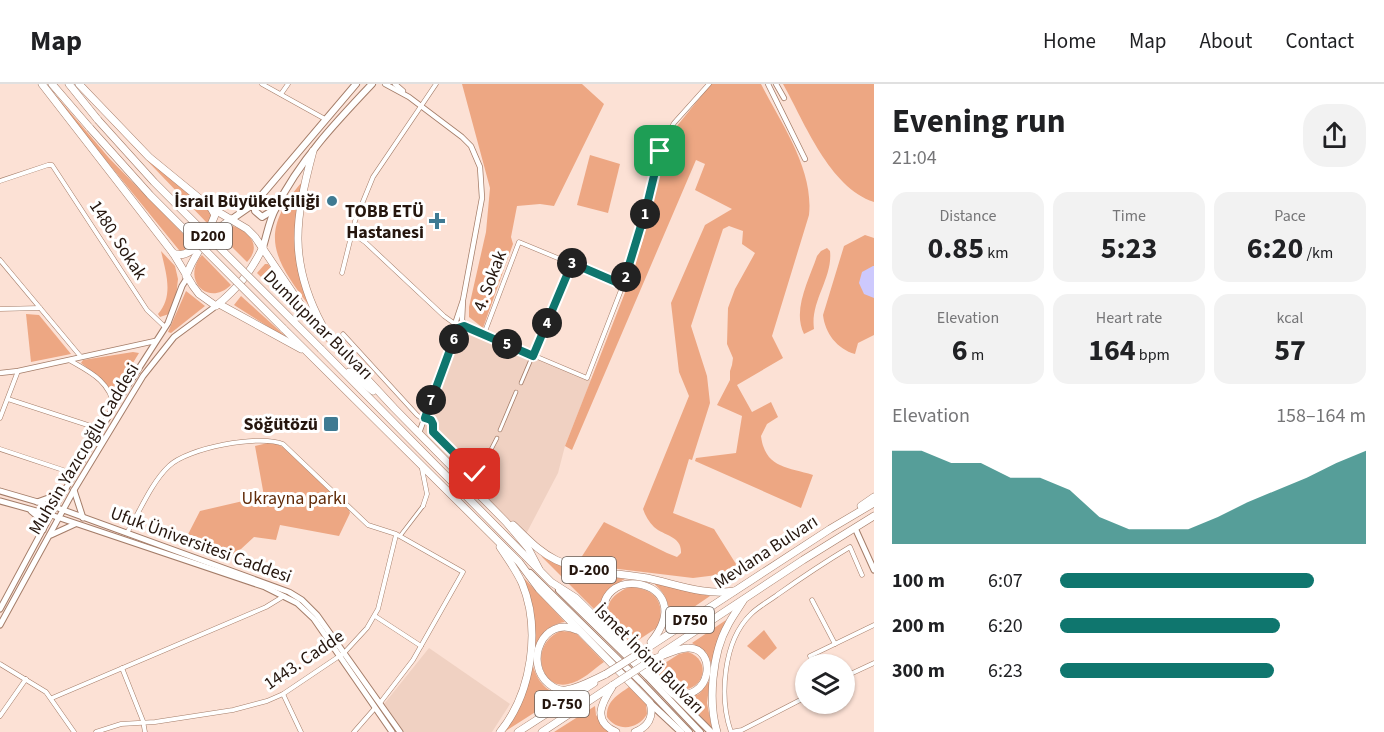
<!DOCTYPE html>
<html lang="en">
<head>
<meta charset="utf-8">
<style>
  body { margin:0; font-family:"Source Sans 3",sans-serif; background:#f2f2f2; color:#202124; height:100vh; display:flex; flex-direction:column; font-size:22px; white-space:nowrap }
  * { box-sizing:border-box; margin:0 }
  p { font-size:20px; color:#757577 }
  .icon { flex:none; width:33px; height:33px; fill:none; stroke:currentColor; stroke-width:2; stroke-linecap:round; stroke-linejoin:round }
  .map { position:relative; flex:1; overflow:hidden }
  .drawer { display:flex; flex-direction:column; background:#fff; width:510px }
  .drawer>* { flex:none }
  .controls { position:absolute; left:795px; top:570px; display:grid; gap:12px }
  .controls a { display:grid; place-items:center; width:60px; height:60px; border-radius:50%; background:#fff; box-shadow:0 2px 4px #0004; font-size:30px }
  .pin { position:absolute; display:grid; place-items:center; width:51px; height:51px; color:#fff; margin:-26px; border-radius:12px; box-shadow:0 3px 9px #0006 }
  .km { position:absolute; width:30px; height:30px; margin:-15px; border-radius:50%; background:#222; color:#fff; font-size:16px; line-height:30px; text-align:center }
  .round { display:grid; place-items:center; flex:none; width:63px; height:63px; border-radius:24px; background:#f2f2f2 }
  .overview { display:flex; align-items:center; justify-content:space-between; height:102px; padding:0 18px }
  h1 { font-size:33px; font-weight:700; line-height:45px }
  .stats { display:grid; grid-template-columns:repeat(3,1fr); gap:9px; height:102px; padding:6px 18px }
  .stats div { display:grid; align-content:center; border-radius:15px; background:#f2f2f2; text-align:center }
  .stats b { font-size:30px; font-weight:700 }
  .stats small { font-size:16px; font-weight:400 }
  .stats p { font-size:16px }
  .chart { height:168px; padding:12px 18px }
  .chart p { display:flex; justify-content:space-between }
  .chart svg { width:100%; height:108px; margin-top:6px; fill:#0f766e; opacity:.7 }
  ul { padding:0 18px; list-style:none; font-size:20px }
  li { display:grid; grid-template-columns:96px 72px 1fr; align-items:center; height:45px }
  li i { height:15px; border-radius:8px; background:#0f766e }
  header { display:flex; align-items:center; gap:36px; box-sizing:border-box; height:84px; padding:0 30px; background:#fff; border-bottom:2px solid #e0e0e0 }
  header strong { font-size:28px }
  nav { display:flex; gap:33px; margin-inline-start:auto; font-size:21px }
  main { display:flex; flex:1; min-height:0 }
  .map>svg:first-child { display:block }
  .built { fill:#f0d1c2 }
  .green { fill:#eda783 }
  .water { fill:#cdc9fd }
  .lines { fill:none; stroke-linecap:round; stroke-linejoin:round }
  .pedestrian-casing { stroke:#a47d69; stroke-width:4.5 }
  .minor-casing { stroke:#a47d69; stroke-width:5 }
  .tertiary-casing { stroke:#a47d69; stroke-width:6 }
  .secondary-casing { stroke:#a47d69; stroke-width:7 }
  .primary-casing { stroke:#a47d69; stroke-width:8 }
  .trunk-casing { stroke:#a47d69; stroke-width:8 }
  .pedestrian { stroke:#fff; stroke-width:3 }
  .minor { stroke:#fff; stroke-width:4 }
  .tertiary { stroke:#fff; stroke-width:4.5 }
  .secondary { stroke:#fff; stroke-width:5 }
  .primary { stroke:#fff; stroke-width:6 }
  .trunk { stroke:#fff; stroke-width:7 }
  .trunk-bridge-casing { stroke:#a47d69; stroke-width:8; stroke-linecap:butt }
  .trunk-bridge { stroke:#fff; stroke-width:7 }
  .route-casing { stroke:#fff; stroke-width:12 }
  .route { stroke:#0f766e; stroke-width:8 }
  .poi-dot { fill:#3f7a92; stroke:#fff; stroke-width:2 }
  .labels { text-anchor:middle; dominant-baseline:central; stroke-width:6; stroke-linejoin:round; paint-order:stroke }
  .shield { fill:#fff; stroke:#665c56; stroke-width:1.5 }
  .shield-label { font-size:16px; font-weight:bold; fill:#25160e }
  .poi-label { font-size:18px; font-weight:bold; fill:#25160e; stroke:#fff; text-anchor:end }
  .street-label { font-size:18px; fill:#25160e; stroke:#fff }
  .park-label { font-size:18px; fill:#612b09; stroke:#fff }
</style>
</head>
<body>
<header>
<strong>Map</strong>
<nav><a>Home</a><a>Map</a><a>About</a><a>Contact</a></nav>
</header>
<main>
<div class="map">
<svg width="874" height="648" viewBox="0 0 874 648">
  <rect width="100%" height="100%" fill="#fce1d5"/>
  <g class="built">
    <polygon points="464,242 591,296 565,362 558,389 525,452 419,349 458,244 468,246"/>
    <polygon points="429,564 510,620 492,648 404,648 384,620"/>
  </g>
  <g class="green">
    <polygon points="462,0 582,0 604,20 554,122 540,120 517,122 511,153 513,160 483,244 469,233 469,223 486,148 490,104"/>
    <path d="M711,0H761C781,39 814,85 809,131L772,252L783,274L737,301L752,328L771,318L778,333L767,340L761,352C765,384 787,383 813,391L801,424L695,377L696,374L736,369L742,332L717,321L730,296V287L732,281L733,274L727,260L728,224L735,205L755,169L742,160L743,147L729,142L723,145L691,242L707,292L710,319L692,376L689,375L673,429L714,445L741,488L693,494L577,480L604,438L667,469L677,473L681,469C682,452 664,452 654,443C649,438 645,431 643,425L689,312L679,288L671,219L705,141L732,125L695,106L705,80L696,76L572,366L565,362L626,206L643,156L664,61L668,53Z"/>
    <path d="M783,0H874V118C829,103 805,39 783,0Z"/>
    <polygon points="48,2 109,74 194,161 183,168 179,166 47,4"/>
    <polygon points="109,37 162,87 208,123 212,132 208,140"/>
    <polygon points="590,71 620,80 608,129 577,121"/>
    <path d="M302,98C294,141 291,182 310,223C274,175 257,150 302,98Z"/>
    <path d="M233,142C250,148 262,162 247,178L218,149Z"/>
    <path d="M865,151L874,154V251L858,259L855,270C837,265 825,249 823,231L844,162Z"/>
    <path d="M827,164L830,167C833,194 810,217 814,245L804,250C792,226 809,196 817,172L821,167Z"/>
    <path d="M161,167L175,182L178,195L176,213L169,230L160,233L158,230C174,212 166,189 161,167Z"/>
    <path d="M202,171L231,201C207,224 181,194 202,171Z"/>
    <polygon points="265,180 268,180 330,261 257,189"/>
    <polygon points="186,207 205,222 171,249 168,248"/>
    <polygon points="241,212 292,258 234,221"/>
    <polygon points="26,230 39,231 71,270 31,278"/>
    <polygon points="133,268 139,269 114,310 103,296 81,279 83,276"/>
    <polygon points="272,358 283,363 349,426 350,429 339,452 280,441 276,456 254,453 227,478 182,462 200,427 264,412 255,362"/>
    <path d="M541,472C573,487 591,490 625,495C607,505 604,509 598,529Z"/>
    <path d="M524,494L565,538C548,541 541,549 534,565L529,510Z"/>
    <path d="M653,499L710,512L669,540C671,522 667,510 653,499Z"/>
    <path d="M629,503C655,504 666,518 658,543L631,561C610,540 593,519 629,503Z"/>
    <polygon points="726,536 718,554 712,581 706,568 692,559"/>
    <polygon points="764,546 777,564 764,576 747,562"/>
    <path d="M561,547L572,548L577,550L604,578C594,585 581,598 568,600C542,607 527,561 561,547Z"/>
    <path d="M688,568C714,577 703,611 675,605L654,586L679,570Z"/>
    <path d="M532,577C535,594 545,608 562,611L504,648Z"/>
    <polygon points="710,596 707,619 712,644 684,615 699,610"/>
    <path d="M629,603L646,620L647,630C638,646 617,648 607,633C606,617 618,611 629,603Z"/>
    <polygon points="595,622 596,631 609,648 554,648"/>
  </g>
  <polygon class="water" points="873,182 874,182 874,214 864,210 859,199 862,188"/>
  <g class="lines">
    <g class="pedestrian-casing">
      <g id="pedestrian">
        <polyline points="521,299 572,179"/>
        <polyline points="500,346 516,308"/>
        <polyline points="475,390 483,381 497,354"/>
        <polyline points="400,452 423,422"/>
      </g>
    </g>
    <g class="minor-casing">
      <g id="minor">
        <polyline points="262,0 325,35"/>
        <polyline points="281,10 288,0"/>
        <polyline points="0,97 48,81 52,81 147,226 165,243"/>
        <polyline points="352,149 365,158 444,232 455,240"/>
        <polyline points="0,176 81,273"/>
        <polyline points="342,189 355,137 373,93 436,0"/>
        <polyline points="0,225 40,224"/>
        <polyline points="464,242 587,294 623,201 664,56 674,39 709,0"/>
        <polyline points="343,250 417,331 421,334 431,336 433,340 433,348 475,390"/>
        <polyline points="484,250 519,158 623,201"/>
        <path d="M69,276C90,288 110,297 114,323"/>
        <polyline points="8,315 100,345"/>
        <polyline points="0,334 18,287"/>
        <polyline points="0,365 75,390"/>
        <polyline points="422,385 427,410 423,422"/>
        <path d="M127,449C140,427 151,399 169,382C187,364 260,350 283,360L368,441L396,450L463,488L413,576L380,619"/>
        <polyline points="812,516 835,560"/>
        <polyline points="375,532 421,562"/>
        <polyline points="0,580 46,608 74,648"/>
        <polyline points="814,580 810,572 874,541"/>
        <polyline points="122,584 143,637 145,648"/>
        <polyline points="844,593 874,579"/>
        <polyline points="283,610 301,648"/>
        <path d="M806,613L742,646L731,648C719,613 723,557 751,530C758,523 769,517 777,511C801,494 825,478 850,463L862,491"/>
        <polyline points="52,614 266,523 284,512"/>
        <polyline points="0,632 26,595"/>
        <polyline points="96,648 121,640 155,638 233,626 267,617 283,610 344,569 367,544 378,525 396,451"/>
        <polyline points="354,648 375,624"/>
      </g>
    </g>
    <g class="tertiary-casing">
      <g id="tertiary">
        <polyline points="385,0 409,13 462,53 471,62 480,83 482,114 463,216 455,240 459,244 464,240 462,236 463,216"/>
        <polyline points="395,0 403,7"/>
        <polyline points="768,0 805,75"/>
        <polyline points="776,0 784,14"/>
        <polyline points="0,289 18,287 155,257"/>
        <polyline points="419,349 458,244"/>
      </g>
    </g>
    <g class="secondary-casing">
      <g id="secondary">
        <polyline points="74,406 83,434"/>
        <polyline points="0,407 55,423 289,508 302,516 317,531 400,648"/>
        <polyline points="0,417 51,431 265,503 297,519 314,535 392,648"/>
        <polyline points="37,418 51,413 66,404"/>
        <polyline points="31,427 37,432 43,446"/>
        <polyline points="855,444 874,486"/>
        <polyline points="51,451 75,440"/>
        <polyline points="0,525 55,423 114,323 168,239 182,202 187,194"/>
        <polyline points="0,541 74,406 143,292 174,253 216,222"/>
      </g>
    </g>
    <g class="primary-casing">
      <g id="primary">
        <polyline points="255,119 255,127 262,133 275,125"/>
        <polyline points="232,135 255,119 356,0"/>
        <path d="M263,163C267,151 269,136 276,124C299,77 336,38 372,0"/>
        <polyline points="530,489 641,598 689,648"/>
        <polyline points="559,506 648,593 700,648"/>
        <polyline points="673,610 711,648"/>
        <polyline points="650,619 681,648"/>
      </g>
    </g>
    <g class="trunk-casing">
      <g id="trunk">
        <path d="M42,0L173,169L193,202L199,210L216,222C237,205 251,188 263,163"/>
        <polyline points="52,0 90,44"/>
        <polyline points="69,0 98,36"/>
        <polyline points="79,0 149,73 210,123 247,145 255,153 303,224 329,254 394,324 506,438 528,464 539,485"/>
        <path d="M313,67C295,135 288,177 322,241"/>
        <path d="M173,169C192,178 209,147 215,131L211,124"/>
        <path d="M186,192C196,167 209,149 232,135"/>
        <polyline points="219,220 301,265"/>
        <path d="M283,244L519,478L539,505L650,619C654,633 648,643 635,648"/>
        <path d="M321,265L551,498L576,514L673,610C713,618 717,564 689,564C678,563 664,572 653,575"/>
        <polyline points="349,288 373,307"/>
        <polyline points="861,422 874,413"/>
        <path d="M513,441C527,454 539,468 556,476C585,489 617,489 647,494C676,500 705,512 734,507"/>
        <path d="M606,540C586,476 704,493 651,558"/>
        <path d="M577,546C543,531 523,579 549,600C554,604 560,607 566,606C579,604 593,596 606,590"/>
        <polyline points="646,565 830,445 874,419"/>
        <polyline points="662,569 803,476 874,432"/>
        <path d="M612,603C601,620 592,637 616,648"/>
        <path d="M500,648C532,609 541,545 522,499C516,486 508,475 500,463"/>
        <polyline points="518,648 594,599"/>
        <polyline points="542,648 613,601"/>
        <path d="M717,648C708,618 712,569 728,541C732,533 738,525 743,517"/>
      </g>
    </g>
    <use href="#pedestrian" class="pedestrian"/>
    <use href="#minor" class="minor"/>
    <use href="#tertiary" class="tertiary"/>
    <use href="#secondary" class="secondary"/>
    <use href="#primary" class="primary"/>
    <use href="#trunk" class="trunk"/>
    <g class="trunk-bridge-casing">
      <g id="trunk-bridge">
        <polyline points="98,36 154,98 321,265"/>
        <polyline points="90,44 150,111 283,244"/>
        <polyline points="606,590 646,565"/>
        <polyline points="613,601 653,575"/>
      </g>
    </g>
    <use href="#trunk-bridge" class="trunk-bridge"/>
  </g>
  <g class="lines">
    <g class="route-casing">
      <polyline id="route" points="475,390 433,348 433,340 431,336 425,334 458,244 464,242 533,272 572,179 623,201 646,125 660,67"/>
    </g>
    <use href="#route" class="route"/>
  </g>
  <g class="poi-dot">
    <circle cx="332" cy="117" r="6"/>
    <path d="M434 128h6v6h6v6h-6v6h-6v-6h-6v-6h6z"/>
    <rect x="323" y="332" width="16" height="16" rx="3"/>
  </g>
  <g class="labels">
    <g class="shield">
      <rect x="184" y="139" width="48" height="26" rx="4.5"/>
      <rect x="562" y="473" width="54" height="26" rx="4.5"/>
      <rect x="666" y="523" width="48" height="26" rx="4.5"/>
      <rect x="535" y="607" width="54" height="26" rx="4.5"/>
    </g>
    <g class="shield-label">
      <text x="208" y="152">D200</text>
      <text x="589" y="486">D-200</text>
      <text x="690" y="536">D750</text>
      <text x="562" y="620">D-750</text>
    </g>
    <g class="poi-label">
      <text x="320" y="117">İsrail Büyükelçiliği</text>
      <text x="424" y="127">TOBB ETÜ<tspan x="424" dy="21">Hastanesi</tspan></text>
      <text x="318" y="340">Söğütözü</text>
    </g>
    <g class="street-label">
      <text transform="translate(118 156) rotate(57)">1480. Sokak</text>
      <text transform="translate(490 197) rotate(-69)">4. Sokak</text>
      <text transform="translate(318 241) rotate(45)">Dumlupınar Bulvarı</text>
      <text transform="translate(84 365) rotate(-59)">Muhsin Yazıcıoğlu Caddesi</text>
      <text transform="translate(201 461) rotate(20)">Ufuk Üniversitesi Caddesi</text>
      <text transform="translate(766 468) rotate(-33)">Mevlana Bulvarı</text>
      <text transform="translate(649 575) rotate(45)">İsmet İnönü Bulvarı</text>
      <text transform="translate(304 576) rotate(-34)">1443. Cadde</text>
    </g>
    <g class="park-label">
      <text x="294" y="414">Ukrayna parkı</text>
    </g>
  </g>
</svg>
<div class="controls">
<a><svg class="icon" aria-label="layers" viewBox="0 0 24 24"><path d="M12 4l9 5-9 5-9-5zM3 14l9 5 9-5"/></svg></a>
</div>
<div class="pin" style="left:660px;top:67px;background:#1e9e55"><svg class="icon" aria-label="arrive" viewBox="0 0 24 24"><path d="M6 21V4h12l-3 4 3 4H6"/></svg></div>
<div class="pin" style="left:475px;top:390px;background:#d93025"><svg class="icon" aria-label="check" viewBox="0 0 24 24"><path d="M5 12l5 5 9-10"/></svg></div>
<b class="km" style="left:645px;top:130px">1</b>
<b class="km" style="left:626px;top:193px">2</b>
<b class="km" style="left:572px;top:179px">3</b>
<b class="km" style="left:547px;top:239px">4</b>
<b class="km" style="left:507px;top:260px">5</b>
<b class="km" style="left:454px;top:255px">6</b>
<b class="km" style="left:431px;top:316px">7</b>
</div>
<section class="drawer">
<div class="overview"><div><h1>Evening run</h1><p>21:04</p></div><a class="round"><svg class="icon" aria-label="share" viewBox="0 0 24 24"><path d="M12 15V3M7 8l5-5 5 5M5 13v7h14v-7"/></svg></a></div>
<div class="stats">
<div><p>Distance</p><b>0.85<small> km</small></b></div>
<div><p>Time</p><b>5:23</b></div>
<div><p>Pace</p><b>6:20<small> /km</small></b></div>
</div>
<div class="stats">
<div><p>Elevation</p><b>6<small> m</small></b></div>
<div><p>Heart rate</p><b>164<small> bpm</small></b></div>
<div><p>kcal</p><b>57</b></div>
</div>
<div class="chart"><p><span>Elevation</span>158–164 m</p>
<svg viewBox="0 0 160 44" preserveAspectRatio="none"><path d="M0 44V6L10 6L20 11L30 11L40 17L50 17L60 22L70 33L80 38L90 38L100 38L110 33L120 27L130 22L140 17L150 11L160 6V44z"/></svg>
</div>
<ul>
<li><b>100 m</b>6:07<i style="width:83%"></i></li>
<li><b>200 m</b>6:20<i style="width:72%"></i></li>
<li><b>300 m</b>6:23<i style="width:70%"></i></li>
</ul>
</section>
</main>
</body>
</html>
